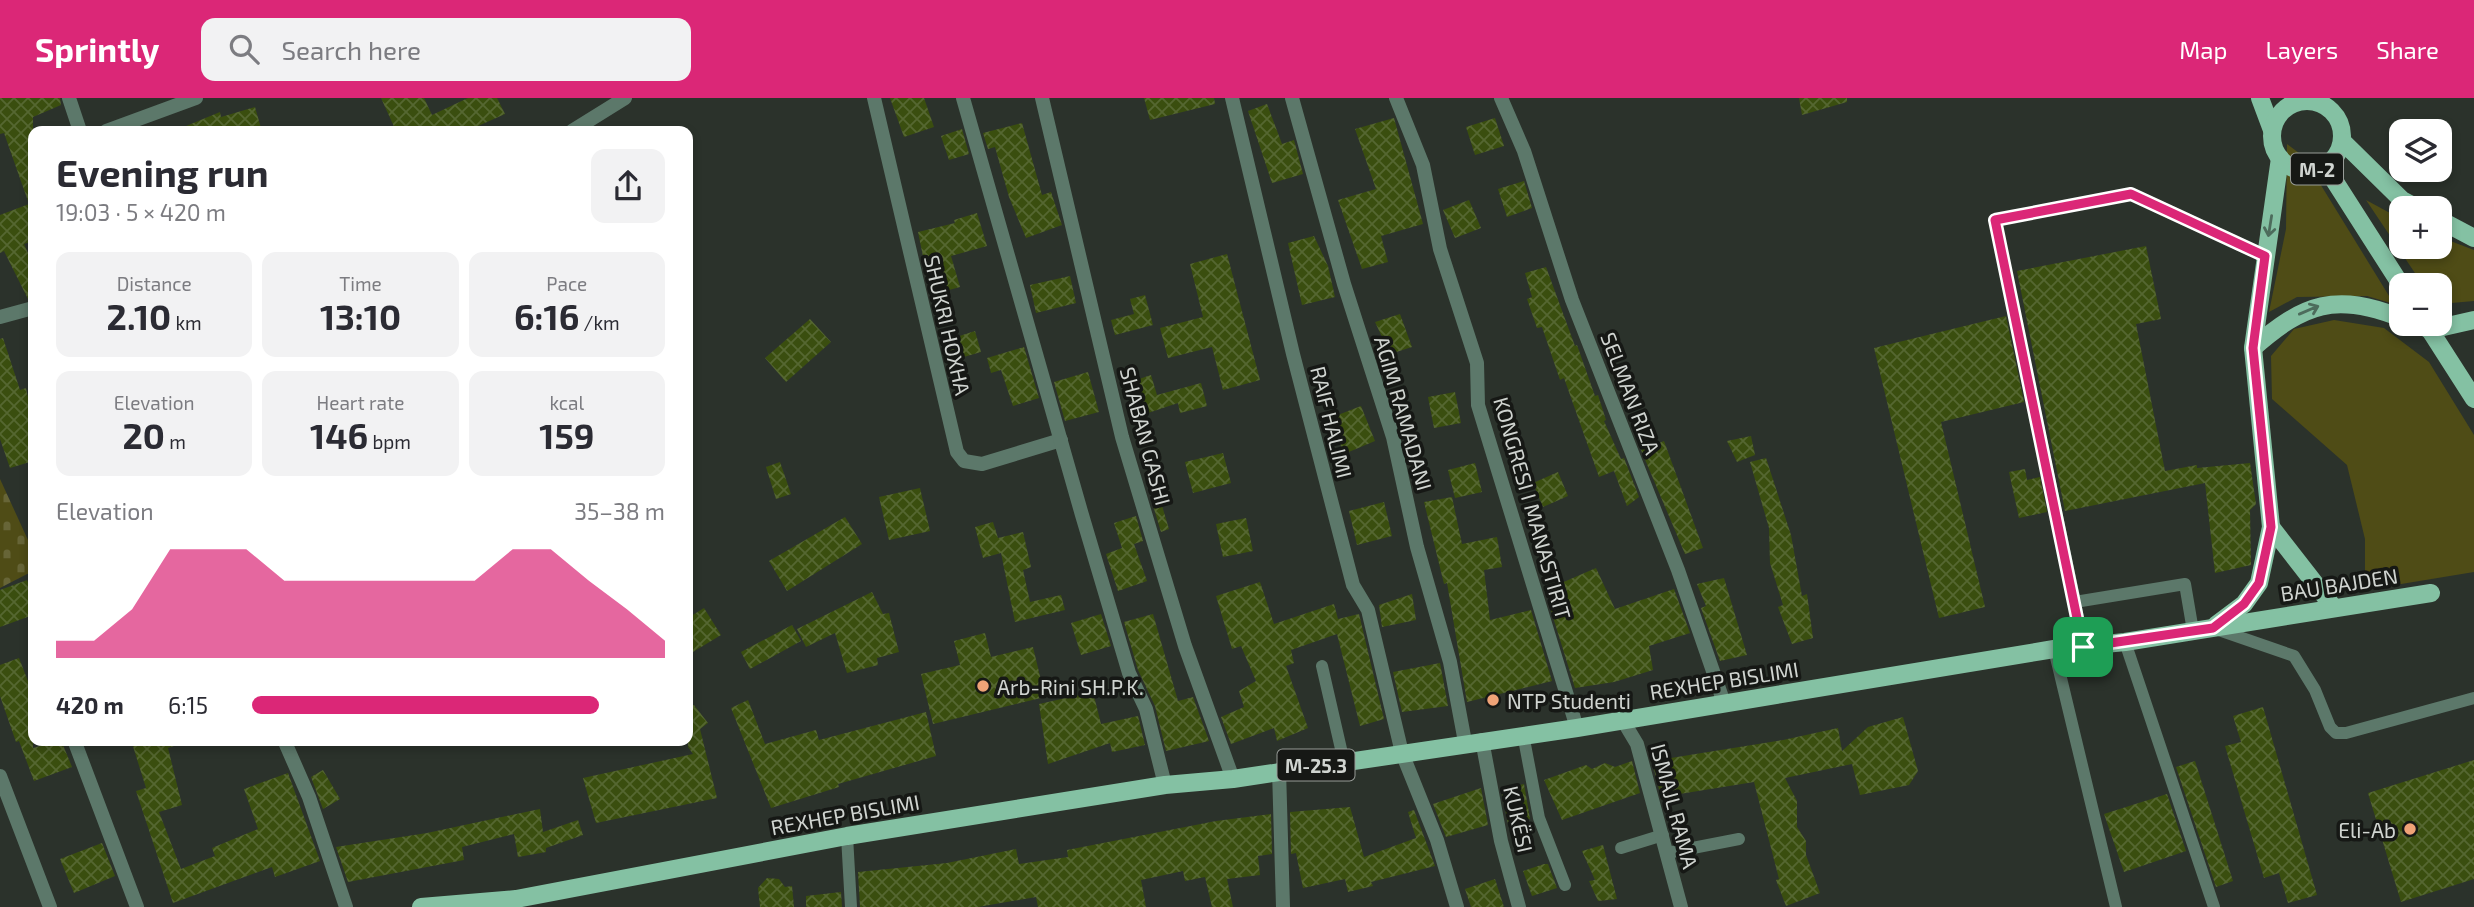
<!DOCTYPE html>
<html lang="en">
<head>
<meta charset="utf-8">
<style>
  body { margin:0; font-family:"Exo 2",sans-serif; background:#f2f2f3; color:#2b2b33; height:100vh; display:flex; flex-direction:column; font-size:26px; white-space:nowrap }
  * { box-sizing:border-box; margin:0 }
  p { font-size:23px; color:#7c7c81 }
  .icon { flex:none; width:38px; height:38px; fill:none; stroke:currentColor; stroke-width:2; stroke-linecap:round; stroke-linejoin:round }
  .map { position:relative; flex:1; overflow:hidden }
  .sheet { position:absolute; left:28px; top:28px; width:665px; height:620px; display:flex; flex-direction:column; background:#fff; border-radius:14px; box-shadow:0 4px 10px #0003 }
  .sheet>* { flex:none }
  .controls { position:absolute; left:2389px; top:21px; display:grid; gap:14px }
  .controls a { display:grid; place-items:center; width:63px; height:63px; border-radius:14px; background:#fff; box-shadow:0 4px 10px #0003; font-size:35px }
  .pin { position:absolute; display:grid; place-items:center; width:60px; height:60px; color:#fff; margin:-30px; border-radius:14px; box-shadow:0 4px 10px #0006 }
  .round { display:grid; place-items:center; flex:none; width:74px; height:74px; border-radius:14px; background:#f2f2f3 }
  .headline { display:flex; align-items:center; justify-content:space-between; height:119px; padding:0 28px }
  h1 { font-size:38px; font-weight:700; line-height:52px }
  .stats { display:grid; grid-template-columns:repeat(3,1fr); gap:10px; height:119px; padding:7px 28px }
  .stats div { display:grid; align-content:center; border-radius:14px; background:#f2f2f3; text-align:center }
  .stats b { font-size:35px; font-weight:700 }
  .stats small { font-size:19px; font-weight:400 }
  .stats p { font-size:19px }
  .chart { height:196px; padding:14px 28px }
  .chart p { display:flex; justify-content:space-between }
  .chart svg { width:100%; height:126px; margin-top:7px; fill:#db2777; opacity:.7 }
  ul { padding:0 28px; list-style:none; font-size:23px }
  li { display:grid; grid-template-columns:112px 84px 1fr; align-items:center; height:52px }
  li i { height:18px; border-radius:9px; background:#db2777 }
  header { display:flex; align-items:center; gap:42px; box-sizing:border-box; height:98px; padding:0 35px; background:#db2777; color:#fff }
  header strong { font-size:33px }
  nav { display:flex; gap:38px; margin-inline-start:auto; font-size:24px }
  .search { width:490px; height:63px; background:#f2f2f3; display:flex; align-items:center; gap:18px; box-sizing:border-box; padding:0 24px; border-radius:14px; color:#7c7c81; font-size:26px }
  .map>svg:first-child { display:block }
  .grass { fill:#4f4c16 }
  .cemetery { fill:url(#cemetery-stones) }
  .building { fill:url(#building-cross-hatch) }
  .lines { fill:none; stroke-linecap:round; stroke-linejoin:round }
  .service { stroke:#5c786a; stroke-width:12 }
  .minor { stroke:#5c786a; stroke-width:14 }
  .tertiary { stroke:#5c786a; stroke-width:14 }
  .primary { stroke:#84c1a3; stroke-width:18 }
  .oneway { stroke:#4d6c5c }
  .route-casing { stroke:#fff; stroke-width:14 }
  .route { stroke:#db2777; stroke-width:9 }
  .poi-dot { fill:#efa377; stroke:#161815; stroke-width:2.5 }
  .labels { text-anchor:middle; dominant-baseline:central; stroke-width:7; stroke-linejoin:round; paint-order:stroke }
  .shield { fill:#161815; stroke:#989c98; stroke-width:2 }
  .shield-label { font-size:19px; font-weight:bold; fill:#d0d4d0 }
  .street-label { font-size:21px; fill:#d0d4d0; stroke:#161815 }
  .poi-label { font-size:21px; fill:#d0d4d0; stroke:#161815; text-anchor:start }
</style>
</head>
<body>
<header>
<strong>Sprintly</strong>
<div class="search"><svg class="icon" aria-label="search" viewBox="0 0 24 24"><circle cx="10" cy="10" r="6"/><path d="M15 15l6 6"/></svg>Search here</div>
<nav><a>Map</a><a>Layers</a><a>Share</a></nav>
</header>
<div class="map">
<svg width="2474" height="809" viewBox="0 0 2474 809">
  <defs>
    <pattern id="cemetery-stones" width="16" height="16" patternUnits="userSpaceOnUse" patternTransform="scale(1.75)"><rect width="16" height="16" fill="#4f4c16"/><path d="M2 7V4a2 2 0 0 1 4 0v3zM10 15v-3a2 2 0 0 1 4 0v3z" fill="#676537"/></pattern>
    <pattern id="building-cross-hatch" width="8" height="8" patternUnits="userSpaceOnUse" patternTransform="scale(1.75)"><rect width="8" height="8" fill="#3a4e0f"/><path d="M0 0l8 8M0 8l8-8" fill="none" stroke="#556731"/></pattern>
  </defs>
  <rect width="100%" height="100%" fill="#2b322b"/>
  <g class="grass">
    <polygon points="2287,46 2303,58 2394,206 2367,198 2297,199 2269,214 2286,131"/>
    <polygon points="2366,102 2401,121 2401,149 2440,149 2440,139 2474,152 2474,203 2440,206 2440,187 2423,187"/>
    <polygon points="2334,222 2384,230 2429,264 2474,337 2474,474 2377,490 2365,488 2365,441 2347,367 2272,301 2271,258 2294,231"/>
  </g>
  <polygon class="cemetery" points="0,381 33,453 33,473 0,490"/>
  <g class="building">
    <polygon points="0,0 60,0 61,7 33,19 33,143 24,146 33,166 33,201 28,201 4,153 0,155 0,117 29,106 4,35 0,36"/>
    <polygon points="381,0 424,0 432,17 468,0 497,0 505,16 467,33 396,33"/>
    <polygon points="890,0 924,0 934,29 904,39"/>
    <polygon points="1144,0 1214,0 1215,6 1150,22"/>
    <polygon points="1799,0 1847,0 1847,4 1802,17"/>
    <polygon points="1267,6 1282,46 1294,42 1303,76 1272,85 1248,13"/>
    <polygon points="255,9 261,30 250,33 174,33 220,14 221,19"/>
    <polygon points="1394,20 1423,126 1381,138 1388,164 1362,171 1338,102 1376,91 1355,31"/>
    <polygon points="1495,20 1504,48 1475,57 1466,29"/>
    <polygon points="1022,25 1042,97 1051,94 1062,127 1026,140 1009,99 995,49 988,51 983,35"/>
    <polygon points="962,31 969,56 949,62 941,38"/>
    <polygon points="1524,83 1532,110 1507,119 1498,91"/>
    <polygon points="1469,102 1481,130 1455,140 1443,112"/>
    <polygon points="977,115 987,148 951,158 960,189 931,197 918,134 955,125 954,122"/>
    <polygon points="1314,138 1328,168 1335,199 1302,207 1288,145"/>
    <polygon points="2146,148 2161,221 2136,226 2165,373 2197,367 2197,370 2250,365 2256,406 2250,412 2251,467 2215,475 2205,385 2065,413 2017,173"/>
    <polygon points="1227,156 1260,282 1223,292 1212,249 1168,260 1160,230 1203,219 1190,166"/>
    <polygon points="1546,169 1575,248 1577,247 1595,298 1598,297 1606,322 1604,323 1621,361 1624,360 1639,399 1627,408 1614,373 1599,379 1564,280 1560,282 1542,229 1537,230 1527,201 1532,199 1525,175"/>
    <polygon points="1070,178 1076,205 1036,215 1030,187"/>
    <polygon points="1145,197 1153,227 1115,237 1111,222 1134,216 1130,201"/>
    <polygon points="1400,216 1412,249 1390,256 1375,224"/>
    <polygon points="2006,218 2024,304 1941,324 1985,509 1939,520 1874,250"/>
    <polygon points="810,221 831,244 786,284 765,260"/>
    <polygon points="975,233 981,254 950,263 944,243"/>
    <polygon points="3,240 20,292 26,290 33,323 33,363 10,370 0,341 0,241"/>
    <polygon points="1024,249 1039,300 1013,308 1001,272 991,275 987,260"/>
    <polygon points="1088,274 1099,314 1065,323 1054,284"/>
    <polygon points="1151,277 1157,297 1201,285 1207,308 1180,315 1178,305 1136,319 1124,286"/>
    <polygon points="1455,294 1461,325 1434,330 1428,299"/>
    <polygon points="1361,308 1375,343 1344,356 1330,320"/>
    <polygon points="1751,338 1755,357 1737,364 1727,343"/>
    <polygon points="1664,343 1703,450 1685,456 1641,352"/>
    <polygon points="1223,355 1231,385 1193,395 1185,364"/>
    <polygon points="1766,360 1791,437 1802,498 1807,496 1813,540 1792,546 1778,509 1783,507 1770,465 1769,430 1750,364"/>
    <polygon points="780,364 791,396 776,401 766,369"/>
    <polygon points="1475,365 1482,394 1455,400 1448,372"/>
    <polygon points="2025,371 2027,382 2040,379 2047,414 2019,420 2009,374"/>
    <polygon points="1558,374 1568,398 1543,409 1533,385"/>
    <polygon points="920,390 930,433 889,442 879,399"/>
    <polygon points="1452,399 1462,446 1497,439 1502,469 1484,472 1490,522 1531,512 1552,583 1467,604 1447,485 1444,486 1424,404"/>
    <polygon points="1160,401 1169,431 1161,434 1152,404"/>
    <polygon points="1384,404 1392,438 1357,447 1349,413"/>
    <polygon points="1136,418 1143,443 1134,446 1147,483 1118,493 1106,456 1122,450 1114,425"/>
    <polygon points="845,419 862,446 787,493 769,463"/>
    <polygon points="1246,420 1253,453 1223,459 1216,426"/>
    <polygon points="993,424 998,440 1023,434 1031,469 1023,472 1030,504 1061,497 1065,512 1015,524 1001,455 983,460 975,429"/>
    <polygon points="1596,470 1615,511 1674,491 1690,535 1649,548 1653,572 1614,584 1575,590 1548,503 1565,499 1559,486"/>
    <polygon points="1724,480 1747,557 1720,563 1701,510 1706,508 1697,486"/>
    <polygon points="27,482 33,498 33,517 0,529 0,492"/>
    <polygon points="1260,484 1274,526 1334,506 1338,521 1359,516 1384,621 1360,628 1337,536 1291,552 1294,565 1286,568 1308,630 1277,643 1274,630 1231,646 1221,619 1244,609 1239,593 1256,583 1241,548 1232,551 1216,498"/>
    <polygon points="872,494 883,516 889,515 899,554 877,560 878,567 847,575 835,535 806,549 797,531"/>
    <polygon points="1412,496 1416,522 1382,529 1379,507"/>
    <polygon points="704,510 721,537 688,557 688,520"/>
    <polygon points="1101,516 1111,548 1081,557 1071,525"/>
    <polygon points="1153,516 1178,603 1193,599 1209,643 1166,653 1155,608 1138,572 1124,524"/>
    <polygon points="792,527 801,543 750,571 741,554"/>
    <polygon points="985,535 991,559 1033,549 1045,599 933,626 921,576 960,567 954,543"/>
    <polygon points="19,560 33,596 33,650 61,642 72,669 34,683 19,643 16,644 0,598 0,567"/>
    <polygon points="1440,565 1448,608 1402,614 1393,574"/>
    <polygon points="1093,594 1101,626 1138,618 1145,647 1112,654 1110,645 1048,666 1039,606"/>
    <polygon points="748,602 765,646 816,632 819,642 926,614 936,658 838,686 839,689 771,710 731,610"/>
    <polygon points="688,607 694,607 708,625 700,631 717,700 596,725 583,680 693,656 688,649"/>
    <polygon points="2263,609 2317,797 2288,805 2279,775 2264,780 2225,648 2241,644 2233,618"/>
    <polygon points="1903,619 1918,673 1909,687 1860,697 1852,666 1785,680 1797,703 1797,729 1806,743 1806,757 1820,795 1786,808 1776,782 1779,781 1754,684 1661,699 1652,663 1783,642 1838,630 1842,653 1868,629"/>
    <polygon points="131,642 179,642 180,646 168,650 182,707 159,714 181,771 215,758 212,750 258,731 244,691 288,675 320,763 275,779 272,769 173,805 136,693 146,690"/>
    <polygon points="2474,662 2474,781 2401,804 2368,695"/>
    <polygon points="1632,663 1640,695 1562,722 1544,682 1586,667 1592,671 1605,665 1615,669"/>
    <polygon points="2195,663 2233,783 2216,789 2176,669"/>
    <polygon points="323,672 340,701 323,711 311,679"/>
    <polygon points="1524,686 1530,721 1508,726 1501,691"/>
    <polygon points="1481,690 1488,727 1446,739 1433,706"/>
    <polygon points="2167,696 2186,753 2124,774 2104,716"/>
    <polygon points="1350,709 1364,759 1416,740 1408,714 1414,712 1435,768 1371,784 1373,788 1348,794 1345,781 1303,790 1296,755 1291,756 1290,714"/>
    <polygon points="540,711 543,734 578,722 583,737 546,750 546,754 518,759 514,736 462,749 464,762 348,784 336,749 427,735"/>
    <polygon points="1271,716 1272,756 1258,758 1260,777 1227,781 1233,809 1212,809 1205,779 1185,783 1183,773 1141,782 1146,809 1038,809 1036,799 978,809 860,809 858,774 947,765 1016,751 1019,766 1068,759 1067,752 1216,723"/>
    <polygon points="102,745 115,778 74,795 60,761"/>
    <polygon points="1603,747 1617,801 1598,803 1589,783 1595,782 1582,753"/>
    <polygon points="1544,766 1548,766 1557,790 1532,798 1523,773"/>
    <polygon points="767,780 779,781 785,789 792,788 794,809 760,809 758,790"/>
    <polygon points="1495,781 1504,809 1471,809 1465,791"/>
    <polygon points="841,794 842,809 806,809 806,798"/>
  </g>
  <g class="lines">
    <g class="service">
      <polyline points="2075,504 1995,122 2131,96 2265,158"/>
      <polyline points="2216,531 2294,558 2315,592 2330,629 2336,635 2346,635 2474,600"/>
      <polyline points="2125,544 2214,809"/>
      <polyline points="2083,549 2075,504 2185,486 2193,533"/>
      <polyline points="2054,551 2116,809"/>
      <polyline points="1322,568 1344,664"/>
      <polyline points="1523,636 1539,720 1565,787"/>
      <polyline points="847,738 851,809"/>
      <polyline points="1621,750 1663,737"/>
      <polyline points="1667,755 1739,741"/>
    </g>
    <g class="minor">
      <polyline points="874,0 957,354 964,363 982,366 1061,342"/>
      <polyline points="963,0 1082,417 1129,575 1146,611 1165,687"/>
      <polyline points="1042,0 1122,339 1185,548 1233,681"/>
      <polyline points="1232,0 1293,256 1353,487 1368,512 1402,655 1437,742 1457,809"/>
      <polyline points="1292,0 1344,186 1393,339 1417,449 1450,564 1465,644"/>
      <polyline points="1396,0 1423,67 1440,151 1477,265 1478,307 1577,630"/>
      <polyline points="1501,0 1524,53 1572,202 1678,472 1724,605"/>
      <polyline points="106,33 196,0"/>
      <polyline points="572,33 625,0"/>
      <polyline points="0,219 33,210"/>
      <polyline points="1622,621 1637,646 1681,809"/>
      <polyline points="74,642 137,809"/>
      <polyline points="1482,642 1501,743 1519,809"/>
      <polyline points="1279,672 1283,809"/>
      <polyline points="0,678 50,809"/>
    </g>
    <g class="tertiary">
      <polyline points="69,0 80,33"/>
      <polyline points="284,642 309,699 346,809"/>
    </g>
    <g class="primary">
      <polyline points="2260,0 2272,32"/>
      <circle cx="2307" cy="38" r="35"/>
      <polyline points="2342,43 2402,102 2417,110"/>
      <polyline points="2325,68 2401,187"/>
      <polyline points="2440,122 2474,140"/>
      <polyline points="2426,226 2474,301"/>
      <polyline points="2422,228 2430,232 2474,222"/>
      <path d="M2253,250C2304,205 2336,194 2401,220"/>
      <polyline points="2271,429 2334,510"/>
      <polyline points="2216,527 2244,506 2259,485 2271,429 2253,250 2280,60"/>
      <polyline points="421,809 516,801 847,738 1165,687 1233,681 1577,630 2054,551 2125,544 2431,495"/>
    </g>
  </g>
  <defs><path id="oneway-shaft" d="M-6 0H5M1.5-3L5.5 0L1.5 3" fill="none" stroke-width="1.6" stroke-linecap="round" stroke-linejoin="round" transform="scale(1.75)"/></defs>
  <g class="oneway">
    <use href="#oneway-shaft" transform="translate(2270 128) rotate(99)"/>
    <use href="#oneway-shaft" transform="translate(2309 212) rotate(-23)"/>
  </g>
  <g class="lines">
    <g class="route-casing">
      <polygon id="route" points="2131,96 2265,158 2253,250 2271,429 2259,485 2244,506 2213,530 2083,549 1995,122"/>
    </g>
    <use href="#route" class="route"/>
  </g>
  <g class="poi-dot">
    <circle cx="983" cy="588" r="7"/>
    <circle cx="1493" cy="602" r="7"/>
    <circle cx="2410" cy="731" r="7"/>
  </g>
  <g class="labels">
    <g class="shield">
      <rect x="2291" y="55.5" width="52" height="31" rx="5"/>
      <rect x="1277.5" y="651.5" width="77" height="31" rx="5"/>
    </g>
    <g class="shield-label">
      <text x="2317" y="71">M-2</text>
      <text x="1316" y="667">M-25.3</text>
    </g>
    <g class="street-label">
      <text transform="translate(948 227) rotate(77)">SHUKRI HOXHA</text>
      <text transform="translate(1631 295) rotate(69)">SELMAN RIZA</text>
      <text transform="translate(1404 315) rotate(74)">AGIM RAMADANI</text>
      <text transform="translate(1332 324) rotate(76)">RAIF HALIMI</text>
      <text transform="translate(1146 338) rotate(75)">SHABAN GASHI</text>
      <text transform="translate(1533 410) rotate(74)">KONGRESI I MANASTIRIT</text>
      <text transform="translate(2339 486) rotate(-9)">BAU BAJDEN</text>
      <text transform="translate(1724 582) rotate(-9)">REXHEP BISLIMI</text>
      <text transform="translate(1675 708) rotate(75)">ISMAJL RAMA</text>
      <text transform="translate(845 716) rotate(-10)">REXHEP BISLIMI</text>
      <text transform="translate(1519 721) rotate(77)">KUKËSI</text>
    </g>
    <g class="poi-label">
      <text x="997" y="588">Arb-Rini SH.P.K.</text>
      <text x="1507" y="602">NTP Studenti</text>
      <text x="2396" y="731" text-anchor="end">Eli-Ab</text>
    </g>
  </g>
</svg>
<div class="controls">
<a><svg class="icon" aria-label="layers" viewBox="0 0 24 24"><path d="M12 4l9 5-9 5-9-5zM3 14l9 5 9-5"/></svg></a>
<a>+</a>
<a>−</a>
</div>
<div class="pin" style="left:2083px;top:549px;background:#1e9e55"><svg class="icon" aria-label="arrive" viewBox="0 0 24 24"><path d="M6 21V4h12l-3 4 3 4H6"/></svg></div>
<section class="sheet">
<div class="headline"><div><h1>Evening run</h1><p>19:03 · 5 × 420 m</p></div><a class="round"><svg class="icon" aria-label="share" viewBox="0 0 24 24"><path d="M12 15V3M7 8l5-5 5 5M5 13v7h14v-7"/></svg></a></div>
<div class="stats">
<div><p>Distance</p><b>2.10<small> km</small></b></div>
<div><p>Time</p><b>13:10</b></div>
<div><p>Pace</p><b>6:16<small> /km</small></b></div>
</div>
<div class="stats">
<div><p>Elevation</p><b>20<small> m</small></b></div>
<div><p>Heart rate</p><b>146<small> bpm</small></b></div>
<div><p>kcal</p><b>159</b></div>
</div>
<div class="chart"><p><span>Elevation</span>35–38 m</p>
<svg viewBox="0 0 160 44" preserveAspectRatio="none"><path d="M0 44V38L10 38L20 27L30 6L40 6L50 6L60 17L70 17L80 17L90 17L100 17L110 17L120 6L130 6L140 17L150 27L160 38V44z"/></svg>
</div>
<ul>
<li><b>420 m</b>6:15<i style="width:84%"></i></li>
</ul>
</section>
</div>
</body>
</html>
